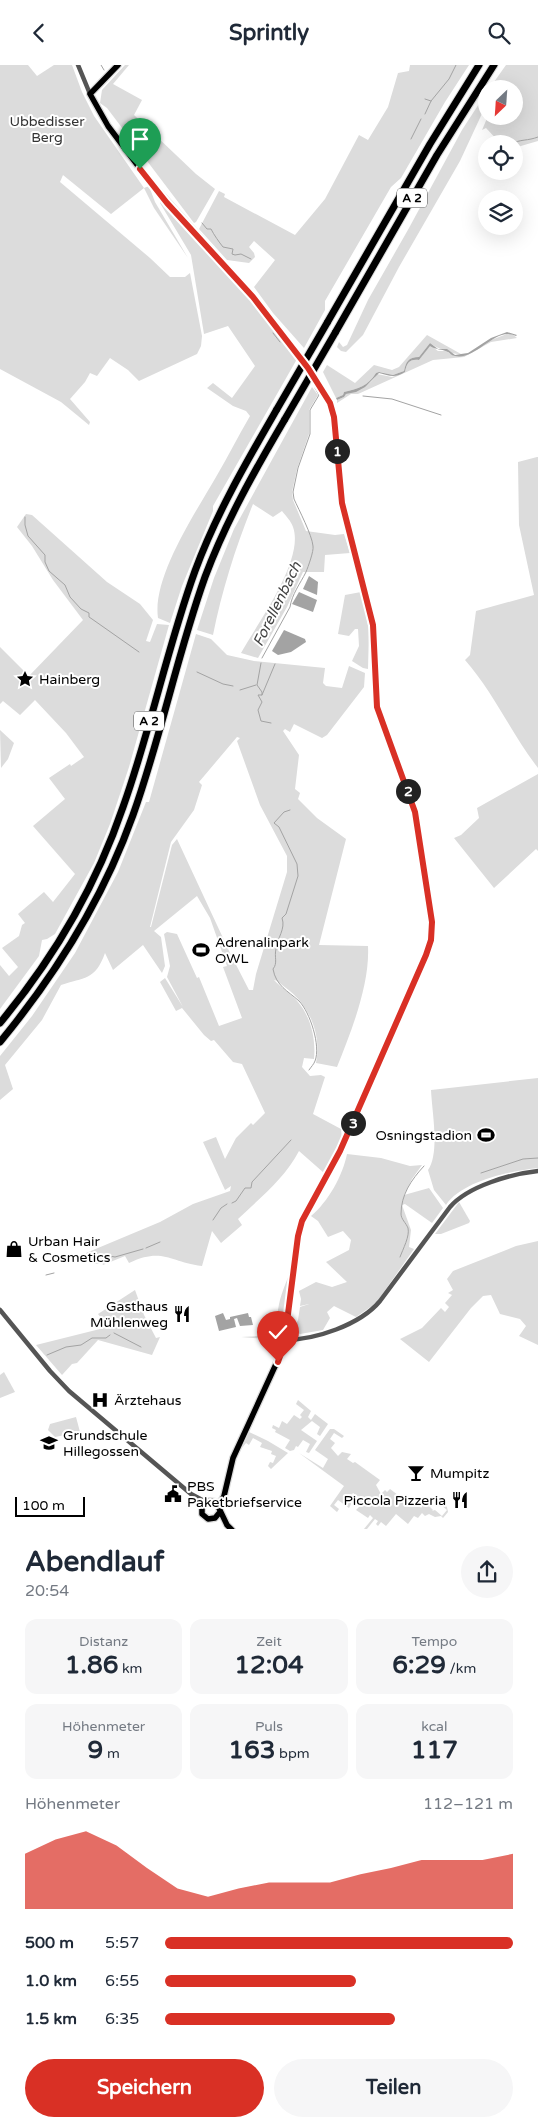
<!DOCTYPE html>
<html lang="de">
<head>
<meta charset="utf-8">
<style>
  body { margin:0; font-family:"Varela Round",sans-serif; background:#f6f6f7; color:#1f2937; height:100vh; display:flex; flex-direction:column; font-size:19px; white-space:nowrap }
  * { box-sizing:border-box; margin:0 }
  p { font-size:16px; color:#747a83 }
  .icon { flex:none; width:28px; height:28px; fill:none; stroke:currentColor; stroke-width:2; stroke-linecap:round; stroke-linejoin:round }
  .map { position:relative; height:1464px; overflow:hidden }
  .panel { display:flex; flex-direction:column; background:#fff; flex:1 }
  .panel>* { flex:none }
  .needle { width:32px; rotate:205deg }
  .buttons { position:absolute; left:478px; top:15px; display:grid; gap:10px }
  .buttons a { display:grid; place-items:center; width:45px; height:45px; border-radius:50%; background:#fff; box-shadow:0 5px 20px #0002; font-size:25px }
  .scale { position:absolute; left:15px; bottom:12px; width:70px; box-sizing:border-box; padding-left:5px; border:2px solid #000; border-top:0; font-size:14px; line-height:18px; white-space:nowrap; color:#000; -webkit-text-stroke:4px #fff; paint-order:stroke }
  .pin { position:absolute; display:grid; place-items:center; width:42px; height:42px; color:#fff; margin:-51px -21px; border-radius:50% 50% 50% 0; rotate:-45deg; box-shadow:0 0 5px #0007 }
  .pin .icon { rotate:45deg }
  .km { position:absolute; width:25px; height:25px; margin:-12px; border-radius:50%; background:#222; color:#fff; font-size:14px; line-height:25px; text-align:center }
  .round { display:grid; place-items:center; flex:none; width:52px; height:52px; border-radius:26px; background:#f6f6f7 }
  .overview { display:flex; align-items:center; justify-content:space-between; height:85px; padding:0 25px }
  h1 { font-size:28px; font-weight:700; line-height:38px }
  .stats { display:grid; grid-template-columns:repeat(3,1fr); gap:8px; height:85px; padding:5px 25px }
  .stats div { display:grid; align-content:center; border-radius:12px; background:#f6f6f7; text-align:center }
  .stats b { font-size:25px; font-weight:700 }
  .stats small { font-size:14px; font-weight:400 }
  .stats p { font-size:14px }
  .chart { height:140px; padding:10px 25px }
  .chart p { display:flex; justify-content:space-between }
  .chart svg { width:100%; height:90px; margin-top:5px; fill:#d93025; opacity:.7 }
  .button { display:flex; gap:10px; margin-top:auto; padding:10px 25px }
  .button a { flex:1; height:58px; border-radius:30px; background:#d93025; color:#fff; font-size:20px; font-weight:700; line-height:58px; text-align:center }
  .button a+a { background:#f6f6f7; color:#1f2937 }
  ul { padding:0 25px; list-style:none; font-size:16px }
  li { display:grid; grid-template-columns:80px 60px 1fr; align-items:center; height:38px }
  li i { height:12px; border-radius:6px; background:#d93025 }
  header { display:flex; justify-content:space-between; align-items:center; height:65px; padding:0 25px; background:#fff; font-size:22px; font-weight:700 }
  .map>svg:first-child { display:block }
  .green { fill:#dcdcdc; fill-rule:evenodd }
  .water { fill:#a3a3a3 }
  .lines { fill:none; stroke-linecap:round; stroke-linejoin:round }
  .stream { stroke:#a3a3a3; stroke-width:1 }
  .major-casing { stroke:#dbdbdb; stroke-width:8 }
  .highway-casing { stroke:#dbdbdb; stroke-width:9 }
  .minor { stroke:#555; stroke-width:4.5 }
  .major { stroke:#000; stroke-width:5.5 }
  .highway { stroke:#000; stroke-width:7 }
  .highway-bridge-casing { stroke:#dbdbdb; stroke-width:9; stroke-linecap:butt }
  .highway-bridge { stroke:#000; stroke-width:7 }
  .route-casing { stroke:#fff; stroke-width:10 }
  .route { stroke:#d93025; stroke-width:6 }
  .labels { text-anchor:middle; dominant-baseline:central; stroke-width:4; stroke-linejoin:round; paint-order:stroke }
  .shield { fill:#fff; stroke:#4c4c4c; stroke-width:1 }
  .shield-label { font-size:12px; font-weight:bold; fill:#000 }
  .park-label { font-size:14px; fill:#333; stroke:#fff }
  .poi-label { font-size:14px; fill:#000; stroke:#fff; text-anchor:start }
  .water-label { font-size:15px; font-style:italic; fill:#444; stroke:#fff }
</style>
</head>
<body>
<header><svg class="icon" aria-label="back" viewBox="0 0 24 24"><path d="M15 5l-7 7 7 7"/></svg>Sprintly<svg class="icon" aria-label="search" viewBox="0 0 24 24"><circle cx="10" cy="10" r="6"/><path d="M15 15l6 6"/></svg></header>
<div class="map">
<svg width="538" height="1465" viewBox="0 0 538 1465">
  <rect width="100%" height="100%" fill="#fff"/>
  <g class="green">
    <polygon points="0,0 28,0 37,11 54,0 72,0 82,27 94,51 144,123 149,121 155,137 188,193 154,143 144,123 111,149 63,110 60,117 150,193 170,212 185,212 190,208 202,271 201,281 197,289 139,316 128,305 110,293 97,311 90,308 85,317 70,334 90,357 89,360 61,337 0,304"/>
    <polygon points="125,0 129,0 113,19 142,35 134,50 196,109 215,124 196,157 194,158 107,43 100,38 102,25"/>
    <polygon points="410,0 469,0 445,37 401,113 391,122 325,236 325,245 304,283 273,248 254,222 275,195 254,176 249,182 254,188 255,192 249,198 227,195 199,164 219,126 225,129 224,132 295,170 325,134 359,70 368,75 388,42 398,8 409,6"/>
    <polygon points="506,0 538,0 538,76 514,83 514,79 501,79 486,63 482,65 488,51 514,51 514,24 489,24"/>
    <polygon points="486,28 486,40 460,96 399,202 363,270 346,287 341,286 337,282 339,277 343,282 347,280 368,235 409,163 462,65"/>
    <path d="M161,135L242,223L297,294L213,441V446L182,521L170,558L158,553C152,512 196,447 216,412C228,392 238,371 250,351L246,346L233,341L207,323L213,318L232,333L255,301L228,261L204,269L191,190L160,138Z"/>
    <path d="M507,269H512L517,273L491,277L464,292L433,295L358,329H351L337,338V335L344,332L346,329C358,325 370,321 377,309L392,312L405,307C407,298 409,294 419,295L430,280L438,286H446L454,291L469,289L491,275Z"/>
    <path d="M427,270L461,289C453,290 436,283 430,278L419,292C408,292 406,297 404,306L393,310L380,307L376,308C368,321 358,324 344,327L343,330L336,333L323,307L327,300L355,318L374,300L392,305L399,302Z"/>
    <path d="M312,322L318,330L309,345V369L297,404L292,427L293,435L306,466L335,470L344,469L350,488L325,490L324,507H303L287,542L258,593L241,588C257,559 305,495 293,462C291,456 286,451 282,446L273,452L253,439C236,481 222,525 213,570L197,565L214,513L234,464Z"/>
    <path d="M537,392H538V703C511,668 494,628 465,595L470,590L476,546L534,530L519,460L518,397Z"/>
    <polygon points="26,449 32,450 107,517 140,539 153,555 146,576 150,577 157,559 169,560 129,702 110,759 94,798 55,869 47,874 42,875 39,891 0,944 0,900 9,911 18,902 2,883 19,871 22,860 25,858 18,849 44,827 53,837 75,809 33,761 65,734 49,713 70,699 71,701 84,692 66,668 35,635 20,650 3,636 0,639 0,582 29,611 83,555 53,515 32,481 17,462"/>
    <polygon points="361,527 369,565 368,604 363,603 352,596 359,581 358,564 355,564 349,571 338,569 345,530"/>
    <path d="M196,569L211,574L227,590L254,596L325,603L323,618L326,621L342,623L349,601L365,608L364,622L327,670L322,673L294,659L290,667L285,664L283,666L299,690L295,724L300,728L298,734L317,753L346,774L319,880L368,881C370,920 351,967 337,1002L316,998C322,969 309,940 286,923C282,920 277,915 274,915C281,923 291,928 298,937C311,952 316,975 314,994L304,993L302,1002L310,1011L321,1010L325,1012L313,1049L341,1064L342,1074L324,1108L299,1086C285,1113 260,1133 238,1154L242,1160L221,1178L212,1166L202,1201C169,1197 163,1182 129,1198L125,1191L103,1200L102,1198L95,1199L86,1188L160,1157L193,1139L230,1126L231,1121L225,1125L203,1077L216,1072L225,1094L236,1073L251,1058L253,1060L265,1048L242,999L233,997L214,975L211,976L204,970L182,943L176,946L160,917L165,913L183,942L167,912L170,901L164,869L167,867L177,869L197,913L199,912L219,961L242,953L223,902L227,901L210,853L197,831L154,866L161,872L165,901L162,908L143,880L113,905L105,888C95,916 84,912 61,920L42,955L5,1000L13,1024L0,1035V991L32,951L75,888L118,807L146,737H149ZM237,672L240,673L237,676L260,740L287,791V807L256,909L253,925H249L230,888L177,774L172,780L151,862H150L171,777L194,745L202,720L199,717Z"/>
    <polygon points="0,665 14,678 8,694 1,703"/>
    <polygon points="538,709 538,786 536,784 494,823 454,773 461,770 479,753 477,743"/>
    <path d="M538,1013V1103C510,1106 462,1116 446,1140L434,1125L428,1105C440,1088 432,1047 431,1025Z"/>
    <path d="M347,1089L381,1093L410,1101L422,1100L412,1114L404,1130L429,1123L443,1143L432,1158L405,1139L402,1140L411,1165L409,1182L414,1184L379,1234L372,1241L356,1252L334,1241L327,1247L330,1253L323,1265L300,1269L296,1267L294,1263L298,1255L300,1242L309,1239L300,1241L301,1234L299,1226L316,1217L332,1222L347,1217L326,1197L349,1185L351,1175L343,1166L328,1172L318,1156L311,1151C328,1137 343,1110 347,1089Z"/>
    <polygon points="459,1137 470,1156 469,1158 441,1169 435,1169"/>
    <polygon points="538,1176 538,1280 519,1271 526,1261 520,1254 500,1249 491,1230 483,1231 471,1243 429,1297 400,1274 422,1263 441,1243 445,1247 449,1242 445,1238 452,1230 448,1228 453,1225 447,1214 453,1206 516,1181"/>
    <path d="M289,1210L282,1272L279,1275L241,1272L278,1270C276,1243 279,1235 289,1210Z"/>
    <polygon points="135,1225 144,1250 156,1273 160,1272 152,1290 98,1275 77,1298 72,1299 62,1310 36,1280 108,1262 98,1249"/>
    <polygon points="4,1307 15,1327 0,1333 0,1310"/>
    <polygon points="298,1335 311,1346 308,1352 311,1355 315,1349 328,1359 320,1371 317,1369 320,1362 312,1356 301,1365 317,1376 309,1388 306,1387 310,1379 303,1375 298,1382 296,1381 294,1385 290,1386 285,1383 290,1375 275,1367 276,1365 272,1363 273,1360 279,1363 282,1356 287,1359 294,1350 300,1354 302,1352 300,1350 304,1345 296,1339"/>
    <polygon points="76,1352 80,1367 55,1372 48,1365 50,1359"/>
    <polygon points="330,1364 334,1364 344,1371 342,1373 334,1368 330,1374 335,1378 331,1383 338,1391 342,1387 351,1389 347,1394 353,1398 355,1397 380,1415 376,1420 381,1429 385,1425 387,1427 390,1424 402,1433 406,1429 411,1433 409,1436 415,1441 418,1439 421,1443 425,1437 433,1445 432,1446 435,1445 442,1451 447,1445 440,1439 441,1437 447,1442 448,1447 443,1453 441,1451 435,1452 429,1449 425,1451 422,1448 418,1453 414,1451 408,1459 396,1449 386,1461 381,1457 378,1461 376,1459 378,1456 375,1454 367,1464 364,1464 373,1453 370,1450 368,1453 356,1445 360,1441 357,1438 360,1433 353,1428 349,1433 351,1439 349,1443 338,1435 334,1440 339,1444 337,1447 330,1441 344,1421 299,1388 323,1403 328,1394 315,1385"/>
    <polygon points="249,1367 268,1376 288,1388 271,1404 268,1401 270,1397 273,1398 276,1391 271,1389 272,1386 260,1382 262,1378 253,1373 249,1380 246,1378 242,1383"/>
  </g>
  <g class="water">
    <path d="M507,267L517,270L516,271C496,260 476,296 455,291C452,291 450,288 448,287C442,284 436,285 430,281L419,295C409,294 407,298 405,307C396,313 389,311 379,308L365,322L356,327L346,329L344,332L337,335L336,333L343,330L344,327C358,324 368,321 376,308L379,307L393,310L404,306C406,297 408,292 419,292L430,278L438,284H447L455,290L461,289L468,288L491,273Z"/>
    <polygon points="309,511 318,517 317,530 303,524"/>
    <polygon points="299,527 317,535 313,547 292,539"/>
    <polygon points="284,565 305,574 306,577 291,587 278,590 272,586"/>
    <polygon points="223,1248 226,1255 230,1254 230,1252 248,1248 249,1252 251,1252 253,1260 240,1261 237,1253 234,1254 236,1262 219,1266 215,1251"/>
  </g>
  <g class="lines">
    <g class="stream">
      <polyline points="101,0 104,5"/>
      <polyline points="425,34 431,36"/>
      <polyline points="425,49 431,36 449,14 456,0"/>
      <polyline points="411,74 421,54"/>
      <path d="M511,79C520,74 528,76 538,72"/>
      <path d="M202,158L207,164H211C214,170 219,177 223,182L233,184L232,189L235,190L241,189L251,194"/>
      <polyline points="273,268 280,277"/>
      <polyline points="363,331 392,334 441,350"/>
      <polyline points="25,452 25,460 28,471 45,490 45,497 49,506 65,520 70,532 81,544 89,548 89,552 92,554 139,587"/>
      <path d="M262,593L290,542C292,529 300,519 306,507C308,502 314,486 313,481C312,470 299,445 294,434L293,427L298,403L310,369V345L319,330L315,323"/>
      <polyline points="261,598 257,620 262,627 262,630 258,630 262,637 258,645 261,656 271,658"/>
      <polyline points="197,607 223,619 233,621"/>
      <polyline points="240,625 256,620"/>
      <polyline points="262,630 275,599"/>
      <path d="M290,745L284,747L274,758L279,762L297,799L298,811L286,849L282,853C286,864 277,873 276,884C274,892 278,898 273,904C276,921 288,926 299,936C310,947 321,981 315,996C314,999 311,1002 309,1005"/>
      <polyline points="481,1108 523,1094 538,1093"/>
      <polyline points="232,1138 236,1136 245,1123 251,1123 252,1117 291,1075"/>
      <polyline points="213,1155 221,1143 227,1139"/>
      <polyline points="146,1183 160,1177"/>
      <polyline points="90,1191 98,1189 115,1192 143,1184"/>
      <path d="M400,1192C403,1184 410,1171 408,1163C406,1158 401,1154 401,1149C401,1130 411,1115 424,1101"/>
      <polyline points="46,1210 54,1208"/>
      <polyline points="114,1268 141,1282"/>
      <polyline points="47,1290 66,1282 81,1280 92,1273 106,1273 110,1270"/>
    </g>
    <g class="major-casing">
      <g id="major">
        <polyline points="118,0 90,29 108,61 151,118 253,232 308,303 330,338 334,352 342,438 373,560 377,643 415,747 432,857 431,875 426,890 340,1086 302,1156 298,1171 282,1286 233,1393 224,1431 219,1440"/>
        <polyline points="220,1447 215,1453 208,1454 202,1449 202,1443 208,1436 216,1437 227,1460 232,1465"/>
      </g>
    </g>
    <g class="highway-casing">
      <g id="highway">
        <polyline points="327,258 430,79 479,0"/>
        <polyline points="335,268 437,90 494,0"/>
        <path d="M0,958C54,893 96,821 123,742C151,664 167,583 195,506C216,449 247,396 277,344"/>
        <path d="M0,977C57,908 103,834 133,750C161,672 177,590 205,512C226,456 255,405 285,354"/>
      </g>
    </g>
    <g class="minor">
      <polyline points="78,0 90,29"/>
      <polyline points="0,1245 50,1306 69,1326 191,1429 206,1437"/>
      <path d="M284,1275C315,1275 360,1260 380,1236L450,1142C468,1121 511,1109 538,1106"/>
    </g>
    <use href="#major" class="major"/>
    <use href="#highway" class="highway"/>
    <g class="highway-bridge-casing">
      <g id="highway-bridge">
        <polyline points="277,344 327,258"/>
        <polyline points="285,354 335,268"/>
      </g>
    </g>
    <use href="#highway-bridge" class="highway-bridge"/>
  </g>
  <g class="lines">
    <g class="route-casing">
      <polyline id="route" points="140,104 167,138 253,232 308,303 330,338 334,352 342,438 373,560 377,642 415,747 432,857 431,875 426,890 340,1086 302,1156 298,1171 284,1280 278,1297"/>
    </g>
    <use href="#route" class="route"/>
  </g>
  <defs>
    <g id="sight-bare" transform="scale(1.35)"><path d="M0-6L1.8-2.2L6-1.7L2.9 1.2L3.7 5.4L0 3.3L-3.7 5.4L-2.9 1.2L-6-1.7L-1.8-2.2Z" fill="#000" stroke="#fff" stroke-width="2.5" paint-order="stroke"/></g>
    <g id="stadium-bare" transform="scale(1.35)"><path d="M0-5a6.5 5 0 1 0 0 10a6.5 5 0 1 0 0-10ZM-3.5-1.8h7v3.6h-7Z" fill="#000" stroke="#fff" stroke-width="2.5" paint-order="stroke"/></g>
    <g id="shop-bare" transform="scale(1.35)"><path d="M-5-2.5h2.3a2.7 3.5 0 0 1 5.4 0H5L5.5 6h-11ZM-1.5-2.5h3a1.5 2.3 0 0 0-3 0Z" fill="#000" stroke="#fff" stroke-width="2.5" paint-order="stroke"/></g>
    <g id="restaurant-bare" transform="scale(1.35)"><path d="M-5-6h1v4h1v-4h1v4h1v-4h1v5L-1.5 .5V6h-2V.5L-5-1ZM5-6V6H3V1.5H1.5Q1.5-4 5-6Z" fill="#000" stroke="#fff" stroke-width="2.5" paint-order="stroke"/></g>
    <g id="hospital-bare" transform="scale(1.35)"><path d="M-5-5h3v3.5h4V-5h3V5h-3V1.5h-4V5h-3Z" fill="#000" stroke="#fff" stroke-width="2.5" paint-order="stroke"/></g>
    <g id="school-bare" transform="scale(1.35)"><path d="M0-5L7-2L0 1L-7-2ZM-4 1L0 2.5L4 1V4Q0 6-4 4Z" fill="#000" stroke="#fff" stroke-width="2.5" paint-order="stroke"/></g>
    <g id="bar-bare" transform="scale(1.35)"><path d="M-6-5H6L.8 .8V4.5H3.5V6h-7V4.5H-.8V.8Z" fill="#000" stroke="#fff" stroke-width="2.5" paint-order="stroke"/></g>
    <g id="civic-bare" transform="scale(1.35)"><path d="M-.6-6.5H3V-4.5H.6V-3L4-1V1h2V6H-6V1h2V-1L-.6-3ZM-1.2 2.5V6h2.4V2.5Z" fill="#000" stroke="#fff" stroke-width="2.5" paint-order="stroke"/></g>
  </defs>
  <g fill-rule="evenodd">
    <use href="#sight-bare" x="25" y="614"/>
    <use href="#stadium-bare" x="201" y="885"/>
    <use href="#stadium-bare" x="486" y="1070"/>
    <use href="#shop-bare" x="14" y="1184"/>
    <use href="#restaurant-bare" x="182" y="1249"/>
    <use href="#hospital-bare" x="100" y="1335"/>
    <use href="#school-bare" x="49" y="1378"/>
    <use href="#bar-bare" x="416" y="1408"/>
    <use href="#civic-bare" x="173" y="1429"/>
    <use href="#restaurant-bare" x="460" y="1435"/>
  </g>
  <g class="labels">
    <g class="shield">
      <rect x="397" y="123.5" width="30" height="19" rx="4"/>
      <rect x="134" y="646.5" width="30" height="19" rx="4"/>
    </g>
    <g class="shield-label">
      <text x="412" y="133">A 2</text>
      <text x="149" y="656">A 2</text>
    </g>
    <g class="park-label">
      <text x="47" y="56">Ubbedisser<tspan x="47" dy="16">Berg</tspan></text>
    </g>
    <g class="poi-label">
      <text x="39" y="614">Hainberg</text>
      <text x="215" y="877">Adrenalinpark<tspan x="215" dy="16">OWL</tspan></text>
      <text x="472" y="1070" text-anchor="end">Osningstadion</text>
      <text x="28" y="1176">Urban Hair<tspan x="28" dy="16">&amp; Cosmetics</tspan></text>
      <text x="168" y="1241" text-anchor="end">Gasthaus<tspan x="168" dy="16">Mühlenweg</tspan></text>
      <text x="114" y="1335">Ärztehaus</text>
      <text x="63" y="1370">Grundschule<tspan x="63" dy="16">Hillegossen</tspan></text>
      <text x="430" y="1408">Mumpitz</text>
      <text x="187" y="1421">PBS<tspan x="187" dy="16">Paketbriefservice</tspan></text>
      <text x="446" y="1435" text-anchor="end">Piccola Pizzeria</text>
    </g>
    <g class="water-label">
      <text transform="translate(277 539) rotate(-64)">Forellenbach</text>
    </g>
  </g>
</svg>
<div class="buttons">
<a><svg class="needle" viewBox="-14 -14 28 28"><path d="M0-13l5 13h-10z" fill="#e53935"/><path d="M0 13l5-13h-10z" fill="#747a83"/></svg></a>
<a><svg class="icon" aria-label="locate" viewBox="0 0 24 24"><circle cx="12" cy="12" r="6"/><path d="M12 2v4M12 18v4M2 12h4M18 12h4"/></svg></a>
<a><svg class="icon" aria-label="layers" viewBox="0 0 24 24"><path d="M12 4l9 5-9 5-9-5zM3 14l9 5 9-5"/></svg></a>
</div>
<div class="scale">100 m</div>
<div class="pin" style="left:140px;top:104px;background:#1e9e55"><svg class="icon" aria-label="arrive" viewBox="0 0 24 24"><path d="M6 21V4h12l-3 4 3 4H6"/></svg></div>
<div class="pin" style="left:278px;top:1297px;background:#d93025"><svg class="icon" aria-label="check" viewBox="0 0 24 24"><path d="M5 12l5 5 9-10"/></svg></div>
<b class="km" style="left:337px;top:386px">1</b>
<b class="km" style="left:408px;top:726px">2</b>
<b class="km" style="left:353px;top:1058px">3</b>
</div>
<section class="panel">
<div class="overview"><div><h1>Abendlauf</h1><p>20:54</p></div><a class="round"><svg class="icon" aria-label="share" viewBox="0 0 24 24"><path d="M12 15V3M7 8l5-5 5 5M5 13v7h14v-7"/></svg></a></div>
<div class="stats">
<div><p>Distanz</p><b>1.86<small> km</small></b></div>
<div><p>Zeit</p><b>12:04</b></div>
<div><p>Tempo</p><b>6:29<small> /km</small></b></div>
</div>
<div class="stats">
<div><p>Höhenmeter</p><b>9<small> m</small></b></div>
<div><p>Puls</p><b>163<small> bpm</small></b></div>
<div><p>kcal</p><b>117</b></div>
</div>
<div class="chart"><p><span>Höhenmeter</span>112–121 m</p>
<svg viewBox="0 0 160 44" preserveAspectRatio="none"><path d="M0 44V17L10 10L20 6L30 13L40 24L50 34L60 38L70 34L80 31L90 31L100 31L110 27L120 24L130 20L140 20L150 20L160 17V44z"/></svg>
</div>
<ul>
<li><b>500 m</b>5:57<i style="width:100%"></i></li>
<li><b>1.0 km</b>6:55<i style="width:55%"></i></li>
<li><b>1.5 km</b>6:35<i style="width:66%"></i></li>
</ul>
<div class="button"><a>Speichern</a><a>Teilen</a></div>
</section>
</body>
</html>
